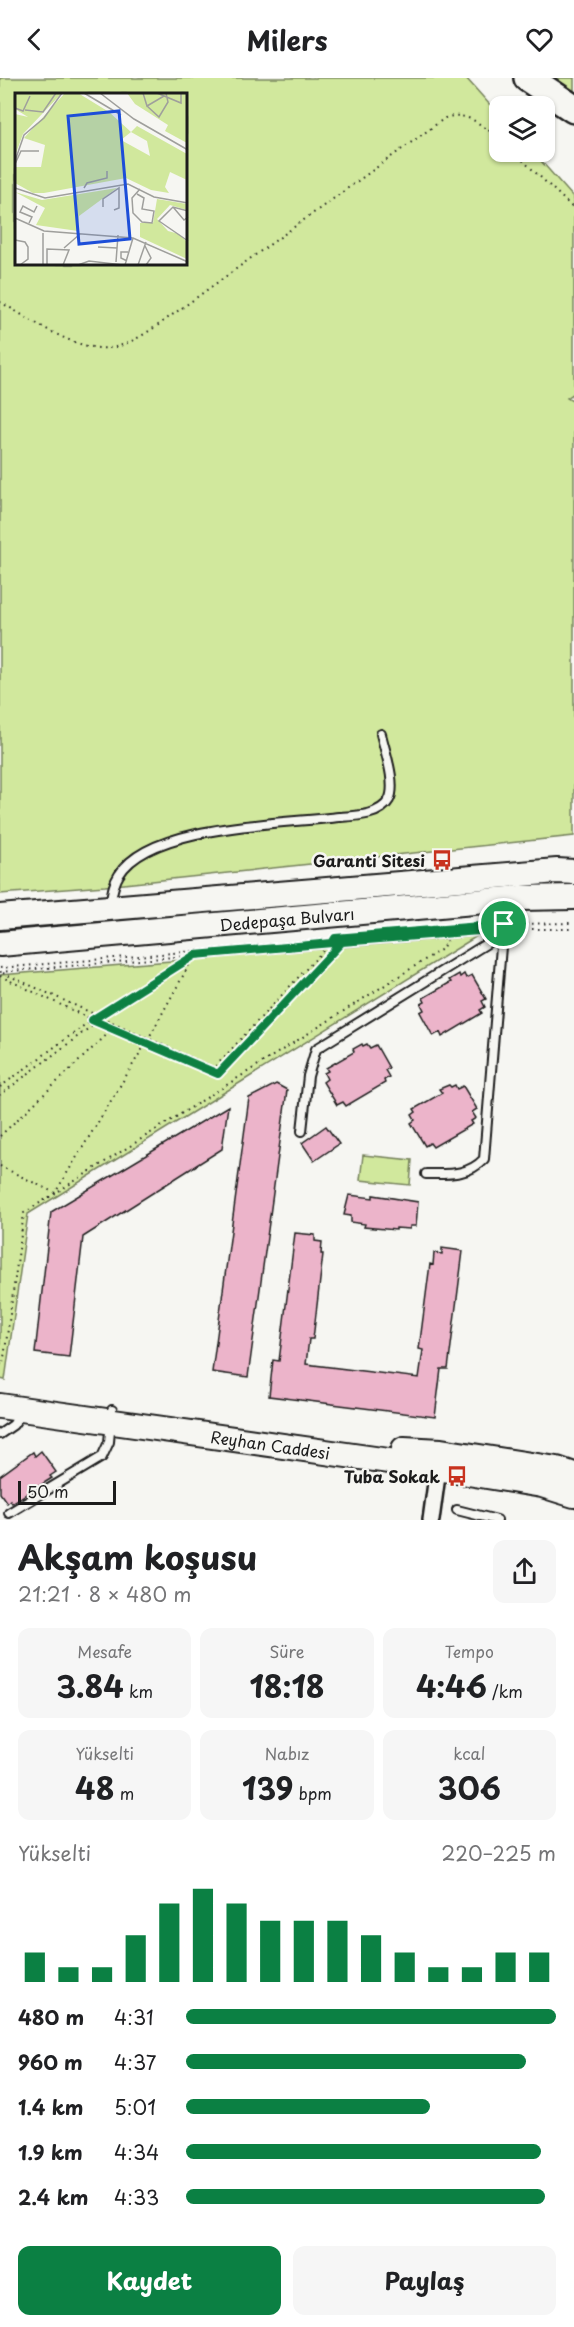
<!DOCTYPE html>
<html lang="tr">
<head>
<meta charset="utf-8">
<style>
  body { margin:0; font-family:"Playpen Sans",sans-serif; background:#f6f6f6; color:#202124; height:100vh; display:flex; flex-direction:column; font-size:22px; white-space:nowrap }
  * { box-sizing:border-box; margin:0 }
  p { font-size:20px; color:#757577 }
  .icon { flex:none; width:33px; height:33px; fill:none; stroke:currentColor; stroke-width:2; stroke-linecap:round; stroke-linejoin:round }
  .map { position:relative; height:1442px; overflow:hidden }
  .side { display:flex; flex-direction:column; background:#fff; flex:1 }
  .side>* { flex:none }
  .fabs { position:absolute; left:489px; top:18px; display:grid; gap:12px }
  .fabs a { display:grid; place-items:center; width:66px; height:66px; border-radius:12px; background:#fff; box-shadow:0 2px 4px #0004; font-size:30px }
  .scale { position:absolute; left:18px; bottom:15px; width:98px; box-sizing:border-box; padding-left:6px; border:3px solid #1c1c1c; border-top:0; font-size:16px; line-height:21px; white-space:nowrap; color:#1c1c1c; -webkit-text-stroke:4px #f6f6f2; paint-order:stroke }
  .pin { position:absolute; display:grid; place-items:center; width:51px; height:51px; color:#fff; margin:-26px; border:3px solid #fff; border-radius:50%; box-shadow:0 2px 6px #0007 }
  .round { display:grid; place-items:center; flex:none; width:63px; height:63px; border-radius:12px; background:#f6f6f6 }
  .head { display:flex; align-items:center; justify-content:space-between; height:102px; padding:0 18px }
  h1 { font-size:33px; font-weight:700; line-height:45px }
  .figures { display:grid; grid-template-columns:repeat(3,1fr); gap:9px; height:102px; padding:6px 18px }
  .figures div { display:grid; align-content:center; border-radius:12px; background:#f6f6f6; text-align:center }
  .figures b { font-size:30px; font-weight:700 }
  .figures small { font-size:16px; font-weight:400 }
  .figures p { font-size:16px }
  .chart { height:168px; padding:12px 18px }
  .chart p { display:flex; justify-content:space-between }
  .chart svg { width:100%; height:108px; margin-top:6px; stroke:#0b8043; stroke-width:6 }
  .button { display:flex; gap:12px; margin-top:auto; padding:12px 18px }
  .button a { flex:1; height:69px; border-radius:12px; background:#0b8043; color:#fff; font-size:24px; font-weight:700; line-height:69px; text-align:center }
  .button a+a { background:#f6f6f6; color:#202124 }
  ul { padding:0 18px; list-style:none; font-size:20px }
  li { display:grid; grid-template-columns:96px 72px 1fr; align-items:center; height:45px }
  li i { height:15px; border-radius:8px; background:#0b8043 }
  header { display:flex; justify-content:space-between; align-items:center; height:78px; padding:0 18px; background:#fff; font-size:27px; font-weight:700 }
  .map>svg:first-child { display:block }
  .green { fill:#d1e89d; stroke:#76825c; stroke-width:1.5; fill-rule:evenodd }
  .building { fill:#ecb4ca; stroke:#1c1c1c; stroke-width:1.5 }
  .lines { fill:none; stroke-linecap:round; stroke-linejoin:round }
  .lane-casing { stroke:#1c1c1c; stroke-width:12 }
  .street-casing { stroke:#1c1c1c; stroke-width:20 }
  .primary-casing { stroke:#1c1c1c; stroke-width:28 }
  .highway-casing { stroke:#1c1c1c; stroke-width:32 }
  .path { stroke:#1c1c1c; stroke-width:2; stroke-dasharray:1.5 4.5; stroke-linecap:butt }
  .lane { stroke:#f6f6f2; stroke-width:8 }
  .street { stroke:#f6f6f2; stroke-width:15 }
  .primary { stroke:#f6f6f2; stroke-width:24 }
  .highway { stroke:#f6f6f2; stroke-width:27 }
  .route-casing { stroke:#fff; stroke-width:12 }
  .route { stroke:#0b8043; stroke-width:8 }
  .labels { text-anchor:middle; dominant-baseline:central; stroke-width:5; stroke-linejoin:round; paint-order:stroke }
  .poi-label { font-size:16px; font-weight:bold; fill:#1c1c1c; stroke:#f6f6f2; text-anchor:end }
  .street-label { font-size:16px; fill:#1c1c1c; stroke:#f6f6f2 }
  .inset-road { fill:none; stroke:#9f9f9c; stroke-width:1.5 }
  .view { fill:#1d4ed8; fill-opacity:0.15; stroke:#1d4ed8; stroke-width:3 }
  .inset-edge { fill:none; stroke:#1c1c1c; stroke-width:3 }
</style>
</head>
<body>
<header><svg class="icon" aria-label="back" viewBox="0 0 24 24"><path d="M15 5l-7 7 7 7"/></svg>Milers<svg class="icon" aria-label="heart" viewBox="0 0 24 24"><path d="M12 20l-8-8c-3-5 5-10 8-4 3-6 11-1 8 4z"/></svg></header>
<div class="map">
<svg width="574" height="1442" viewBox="0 0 574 1442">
  <rect width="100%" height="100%" fill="#f6f6f2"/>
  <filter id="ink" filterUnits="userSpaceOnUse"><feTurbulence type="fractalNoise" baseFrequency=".0167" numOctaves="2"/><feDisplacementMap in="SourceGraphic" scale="12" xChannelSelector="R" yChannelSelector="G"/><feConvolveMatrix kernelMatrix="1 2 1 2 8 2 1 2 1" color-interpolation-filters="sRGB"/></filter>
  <g filter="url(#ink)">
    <g class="green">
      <path d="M0,0H466L499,37L500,74H533L574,120V315L567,320L574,324V758L105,808L0,816ZM16,16H186V186H16Z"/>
      <polygon points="548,0 574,0 574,18"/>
      <polygon points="477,858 28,1136 5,1302 0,1301 0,897"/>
      <polygon points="363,1077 412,1082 410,1107 360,1102"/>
    </g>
    <g class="building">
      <polygon points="459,896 460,899 464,896 466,900 472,897 486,921 482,923 485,929 480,932 482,935 442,959 440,954 433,958 420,934 424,932 421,926 425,924 423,920 451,904 449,902"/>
      <polygon points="362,966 363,968 367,966 370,970 376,967 389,990 385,992 389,999 384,1002 385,1005 346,1028 343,1024 337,1027 323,1004 327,1001 324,995 328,993 326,990 354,974 353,971"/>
      <polygon points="276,1006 287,1012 248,1299 212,1294 249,1020"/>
      <polygon points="449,1007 451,1009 455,1007 457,1011 463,1008 477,1031 472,1034 476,1040 471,1043 473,1046 433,1069 430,1065 425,1068 411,1045 415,1042 412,1037 416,1034 414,1031 442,1015 439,1011"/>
      <polygon points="228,1028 222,1071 83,1159 69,1279 35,1275 51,1134"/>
      <polygon points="326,1048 339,1066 314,1083 302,1065"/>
      <polygon points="349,1117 373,1120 373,1117 418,1124 416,1148 410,1148 410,1151 396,1150 396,1152 364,1149 365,1146 351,1144 351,1138 344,1137"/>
      <polygon points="295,1155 315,1157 315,1163 322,1164 321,1176 323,1176 313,1261 309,1261 306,1286 419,1300 423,1272 419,1271 430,1186 433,1187 434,1175 442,1176 442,1170 463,1173 448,1291 441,1291 435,1339 269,1318 273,1282 279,1283"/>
      <polygon points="41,1373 56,1394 50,1398 52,1400 12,1425 10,1422 7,1425 0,1415 0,1398 33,1374 35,1378"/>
    </g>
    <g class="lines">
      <g class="lane-casing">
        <g id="lane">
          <path d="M110,827C112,816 113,806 119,797C149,746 285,746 339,739C354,738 380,738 389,722C397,707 385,673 381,656"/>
          <polyline points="502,856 506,826"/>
          <path d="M302,1053L308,998L316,971L502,856L484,1081C468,1098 448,1096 426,1096"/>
          <polyline points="0,1356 13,1347 22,1334"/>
          <polyline points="457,1432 497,1442"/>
          <polyline points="9,1435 102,1379 109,1364 112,1332"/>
        </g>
      </g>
      <g class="street-casing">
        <polyline id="street" points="431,1442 439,1383"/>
      </g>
      <g class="primary-casing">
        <g id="primary">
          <polyline points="0,839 557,793 574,794"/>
          <path id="s1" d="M0,866L520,820L574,819"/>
          <path id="s2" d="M0,1328L438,1390L542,1407L574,1417"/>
          <polyline points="404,1371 441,1373 557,1391 574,1397"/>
        </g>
      </g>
      <g class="highway-casing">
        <polyline id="highway" points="528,0 574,31"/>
      </g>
      <g class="path">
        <polyline points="514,74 574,131"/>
        <path d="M0,224C31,241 79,277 115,269C130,266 144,256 157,248L445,40C467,32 481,48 500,60"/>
        <polyline points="514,846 574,845"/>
        <polyline points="514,851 574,851"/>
        <polyline points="0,890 493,847"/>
        <polyline points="0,894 487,852"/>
        <polyline points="3,895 214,990 335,860"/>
        <polyline points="0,898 97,944 0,1017"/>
        <polyline points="97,944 217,997 341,865"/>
        <polyline points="0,1009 97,938 193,878"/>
        <polyline points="0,1058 117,947"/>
        <polyline points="0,1088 55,1115 146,965 194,878"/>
        <polyline points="0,1286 3,1287 24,1135 442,871 453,850"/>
      </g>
      <use href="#lane" class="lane"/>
      <use href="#street" class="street"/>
      <use href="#primary" class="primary"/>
      <use href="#highway" class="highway"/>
    </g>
  </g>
  <g class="lines" filter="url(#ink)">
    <g class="route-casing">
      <polygon id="route" points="504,846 504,851 342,864 218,996 92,942 195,877 332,865 335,860"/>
    </g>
    <use href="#route" class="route"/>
  </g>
  <defs>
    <g id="bus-bare" transform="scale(1.62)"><path d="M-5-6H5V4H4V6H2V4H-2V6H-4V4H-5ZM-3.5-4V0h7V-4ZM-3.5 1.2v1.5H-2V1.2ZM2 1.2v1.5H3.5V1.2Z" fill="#c8321e" stroke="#f6f6f2" stroke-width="2.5" paint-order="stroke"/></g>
  </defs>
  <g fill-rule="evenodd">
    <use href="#bus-bare" x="442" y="782"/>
    <use href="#bus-bare" x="457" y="1398"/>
  </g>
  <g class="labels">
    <g class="poi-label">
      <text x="425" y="782">Garanti Sitesi</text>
      <text x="440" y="1398">Tuba Sokak</text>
    </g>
    <g class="street-label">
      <text stroke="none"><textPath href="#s1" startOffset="288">Dedepaşa Bulvarı</textPath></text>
      <text stroke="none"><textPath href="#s2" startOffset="273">Reyhan Caddesi</textPath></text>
    </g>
  </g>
  <g transform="translate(15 15)">
    <rect width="172" height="172" fill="#f6f6f2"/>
    <path d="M0,0H47L8,41L0,63V21L13,24L0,16ZM50,0H63L94,19L116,39L122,33L172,61V87L155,79L150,94L154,100L136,97L111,85L29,100H18L0,90V74H26L30,52L9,45ZM116,39L132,48L135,63L106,47ZM112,0H172V50L150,38L153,32L120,11ZM102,95L64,123L63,138L21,132L30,115L0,99L27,107ZM142,106L172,111V117L155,112L142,126L153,138L164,141L172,149V166L125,144V130H138Z" fill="#d1e89d" fill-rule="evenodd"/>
    <path class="inset-road" d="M69,0L106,22M85,0L119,26L173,57M128,0L132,13L149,3M142,0L166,10V0M132,13L144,24L153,9L151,0M0,15L8,18L15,3M10,17L28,19L41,0M0,68L9,42L29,25L47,0M0,71L6,58H24M0,95L30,105L113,91L139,104L173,110M69,95L72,90L92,85V78M122,101L129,105L127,116L139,118L137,130L127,129L118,120L117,105L125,96M88,114V106L104,95V115L99,117M158,114L169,127L173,124M173,118L158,114L144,128L173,148M0,125L29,138L118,145L173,169M14,130L17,124L5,119L8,113L19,119L22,113M28,140V172M0,147L10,149L13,154V166L5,172M130,153L136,165L131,172M83,154L102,155M49,155L65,141M112,168L106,165V159H113M101,169L103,142M32,172V156L54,157L48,172M63,172L74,168L108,172M110,172L118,145M123,172L131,149"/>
    <path class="view" d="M104,18L115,146L64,151L53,23Z"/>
    <rect width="172" height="172" class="inset-edge"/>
  </g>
</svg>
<div class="fabs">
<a><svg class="icon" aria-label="layers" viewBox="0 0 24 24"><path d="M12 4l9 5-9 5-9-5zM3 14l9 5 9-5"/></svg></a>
</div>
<div class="scale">50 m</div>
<div class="pin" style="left:504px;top:846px;background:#1e9e55"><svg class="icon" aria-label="arrive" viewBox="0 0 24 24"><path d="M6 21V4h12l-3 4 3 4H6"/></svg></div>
</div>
<section class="side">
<div class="head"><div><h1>Akşam koşusu</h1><p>21:21 · 8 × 480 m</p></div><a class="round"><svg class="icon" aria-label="share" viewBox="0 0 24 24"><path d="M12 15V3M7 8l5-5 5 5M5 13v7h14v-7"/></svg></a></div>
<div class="figures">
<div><p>Mesafe</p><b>3.84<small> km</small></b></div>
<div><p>Süre</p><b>18:18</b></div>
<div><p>Tempo</p><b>4:46<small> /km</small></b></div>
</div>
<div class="figures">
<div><p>Yükselti</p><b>48<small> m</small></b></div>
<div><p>Nabız</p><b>139<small> bpm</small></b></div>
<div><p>kcal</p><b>306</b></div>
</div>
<div class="chart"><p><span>Yükselti</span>220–225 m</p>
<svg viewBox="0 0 160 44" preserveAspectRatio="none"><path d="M5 44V32M15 44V38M25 44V38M35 44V25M45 44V12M55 44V6M65 44V12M75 44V19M85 44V19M95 44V19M105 44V25M115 44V32M125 44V38M135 44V38M145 44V32M155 44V32"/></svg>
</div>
<ul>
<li><b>480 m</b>4:31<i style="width:100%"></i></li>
<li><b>960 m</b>4:37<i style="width:92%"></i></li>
<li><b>1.4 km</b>5:01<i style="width:66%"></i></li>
<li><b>1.9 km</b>4:34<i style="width:96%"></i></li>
<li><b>2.4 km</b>4:33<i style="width:97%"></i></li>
</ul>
<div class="button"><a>Kaydet</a><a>Paylaş</a></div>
</section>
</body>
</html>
